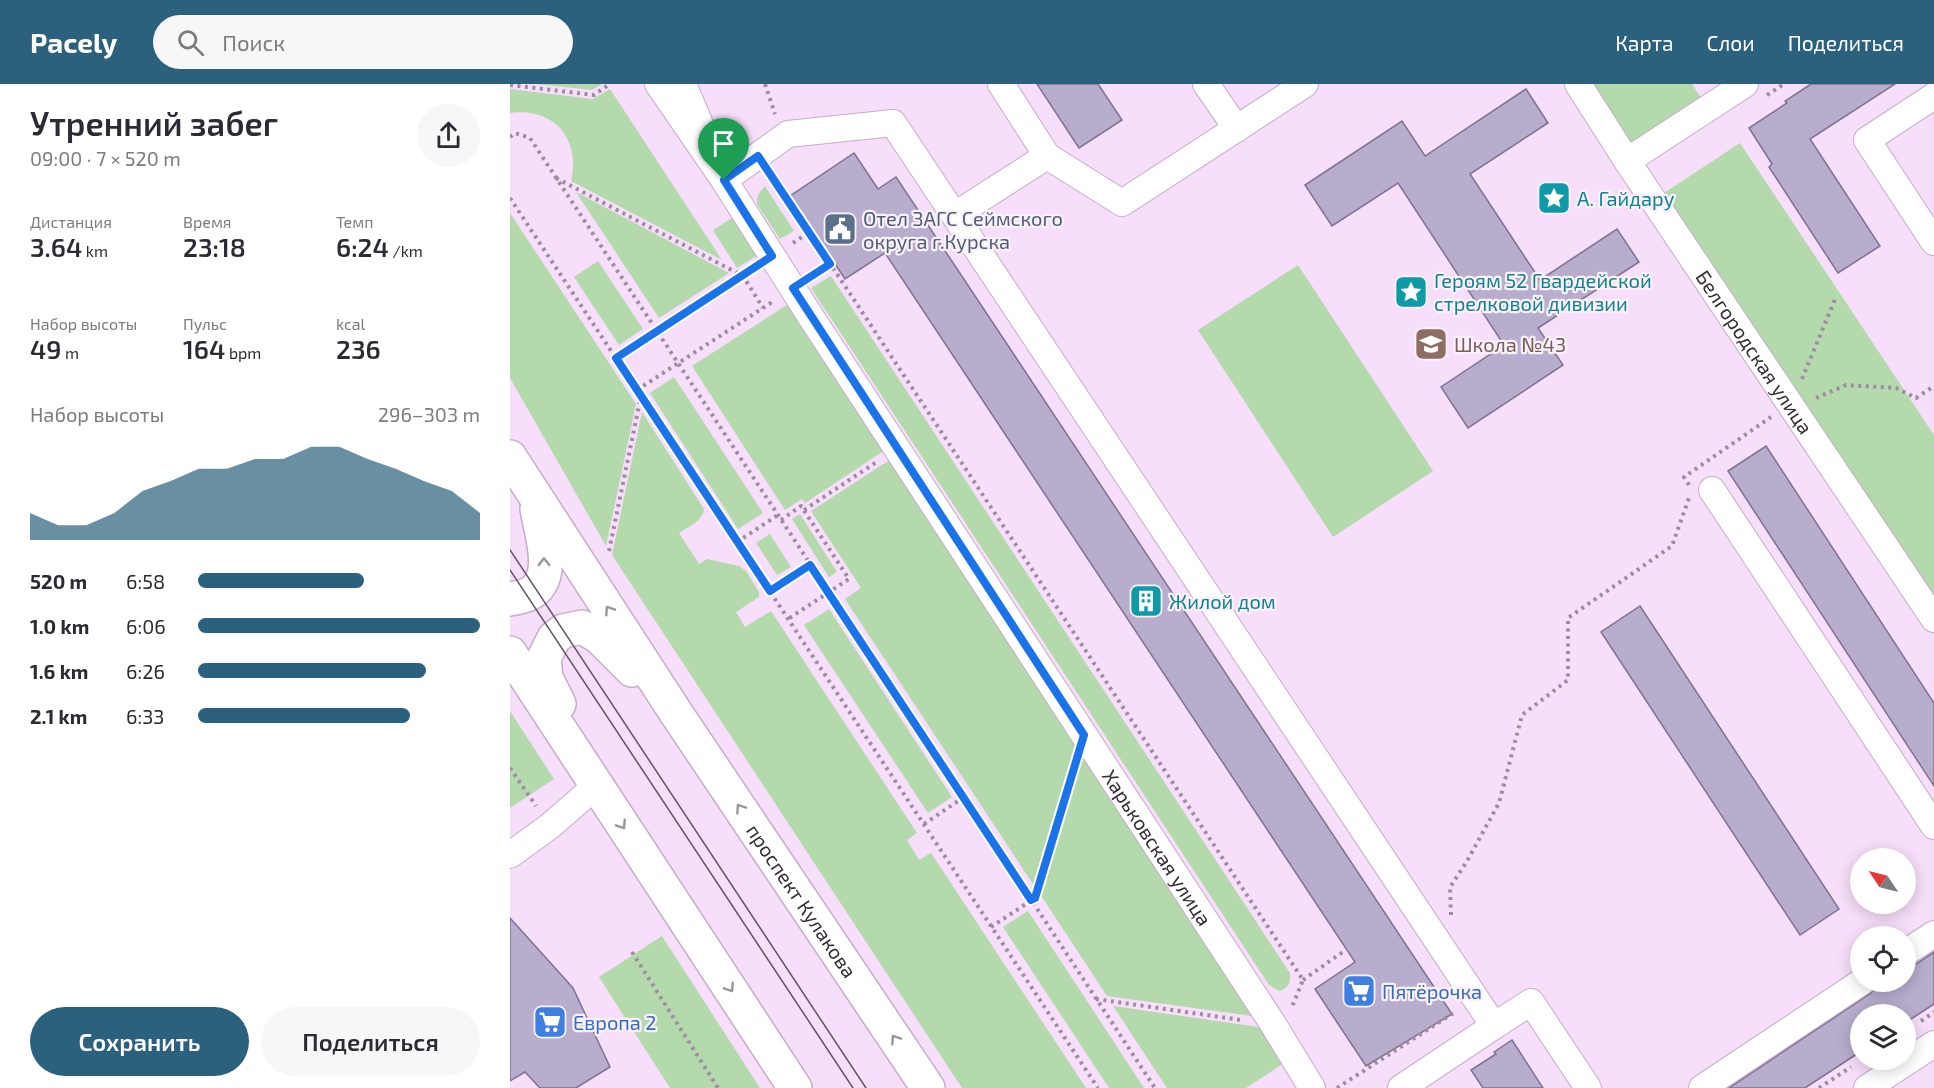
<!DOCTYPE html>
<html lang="ru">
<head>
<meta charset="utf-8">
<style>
  body { margin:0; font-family:"Exo 2",sans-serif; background:#f7f7f7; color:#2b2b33; height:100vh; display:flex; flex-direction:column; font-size:22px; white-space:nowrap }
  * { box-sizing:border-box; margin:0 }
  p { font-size:20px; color:#7c7c81 }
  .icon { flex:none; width:33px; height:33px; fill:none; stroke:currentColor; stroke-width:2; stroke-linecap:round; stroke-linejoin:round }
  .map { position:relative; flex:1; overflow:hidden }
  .drawer { display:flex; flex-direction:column; background:#fff; width:510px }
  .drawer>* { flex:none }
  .needle { width:39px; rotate:305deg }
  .controls { position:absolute; left:1340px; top:764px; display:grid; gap:12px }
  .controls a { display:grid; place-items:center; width:66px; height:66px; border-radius:50%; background:#fff; box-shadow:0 3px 15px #0003; font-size:30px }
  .pin { position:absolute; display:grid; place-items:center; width:51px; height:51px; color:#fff; margin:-62px -26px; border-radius:50% 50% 50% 0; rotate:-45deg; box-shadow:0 0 6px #0007 }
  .pin .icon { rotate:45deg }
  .round { display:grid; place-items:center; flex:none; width:63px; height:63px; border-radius:32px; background:#f7f7f7 }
  .headline { display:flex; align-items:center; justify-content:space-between; height:102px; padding:0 30px }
  h1 { font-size:33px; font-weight:600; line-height:45px }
  .stats { display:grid; grid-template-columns:repeat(3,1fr); gap:9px; height:102px; padding:6px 30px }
  .stats div { display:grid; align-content:center }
  .stats b { font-size:26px; font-weight:600 }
  .stats small { font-size:16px; font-weight:400 }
  .stats p { font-size:16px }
  .chart { height:168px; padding:12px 30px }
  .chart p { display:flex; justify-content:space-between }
  .chart svg { width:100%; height:108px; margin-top:6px; fill:#2b617c; opacity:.7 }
  .primary-button { display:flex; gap:12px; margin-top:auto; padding:12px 30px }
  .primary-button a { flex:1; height:69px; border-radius:36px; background:#2b617c; color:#fff; font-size:24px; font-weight:600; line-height:69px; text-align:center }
  .primary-button a+a { background:#f7f7f7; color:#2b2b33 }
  ul { padding:0 30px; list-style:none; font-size:20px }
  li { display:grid; grid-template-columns:96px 72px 1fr; align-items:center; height:45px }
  li i { height:15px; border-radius:8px; background:#2b617c }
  header { display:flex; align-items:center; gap:36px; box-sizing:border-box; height:84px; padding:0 30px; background:#2b617c; color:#fff }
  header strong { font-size:28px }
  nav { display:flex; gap:33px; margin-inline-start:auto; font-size:21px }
  .search { width:420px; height:54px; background:#f7f7f7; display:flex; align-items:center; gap:15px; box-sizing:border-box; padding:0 21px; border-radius:33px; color:#7c7c81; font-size:22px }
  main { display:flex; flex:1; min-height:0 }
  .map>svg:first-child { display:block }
  .green { fill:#b3d9ac }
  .building { fill:#b8adcd; stroke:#7d7290; stroke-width:1.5 }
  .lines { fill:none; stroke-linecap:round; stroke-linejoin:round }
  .minor-casing { stroke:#c5adc8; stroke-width:28 }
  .major-casing { stroke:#c5adc8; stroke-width:36 }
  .path { stroke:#9e8ca0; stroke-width:4; stroke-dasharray:3 4.5; stroke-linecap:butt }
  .minor { stroke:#fff; stroke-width:26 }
  .major { stroke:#fff; stroke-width:33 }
  .tram { stroke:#615362; stroke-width:1.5 }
  .oneway { stroke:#9a959a }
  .route-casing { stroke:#fff; stroke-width:12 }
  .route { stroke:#1a73e8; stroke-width:8 }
  .labels { text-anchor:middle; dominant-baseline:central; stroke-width:4.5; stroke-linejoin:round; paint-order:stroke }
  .culture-label { font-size:20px; fill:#0d838f; stroke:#fbf1fc; text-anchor:start }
  .service-label { font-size:20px; fill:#4e5e75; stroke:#fbf1fc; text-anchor:start }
  .education-label { font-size:20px; fill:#785e54; stroke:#fbf1fc; text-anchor:start }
  .street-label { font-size:20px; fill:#352b36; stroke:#fbf1fc }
  .shop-label { font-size:20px; fill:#366cbe; stroke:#fbf1fc; text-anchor:start }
</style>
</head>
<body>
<header>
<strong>Pacely</strong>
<div class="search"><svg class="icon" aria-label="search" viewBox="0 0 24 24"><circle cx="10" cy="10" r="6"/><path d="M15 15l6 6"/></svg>Поиск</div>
<nav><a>Карта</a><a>Слои</a><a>Поделиться</a></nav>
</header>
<main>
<section class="drawer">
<div class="headline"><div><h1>Утренний забег</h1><p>09:00 · 7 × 520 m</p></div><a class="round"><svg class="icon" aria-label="share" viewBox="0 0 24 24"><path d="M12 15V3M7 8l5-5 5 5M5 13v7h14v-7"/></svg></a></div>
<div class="stats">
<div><p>Дистанция</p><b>3.64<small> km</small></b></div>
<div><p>Время</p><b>23:18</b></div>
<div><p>Темп</p><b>6:24<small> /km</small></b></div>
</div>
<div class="stats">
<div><p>Набор высоты</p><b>49<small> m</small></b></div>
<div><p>Пульс</p><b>164<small> bpm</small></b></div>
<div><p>kcal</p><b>236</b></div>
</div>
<div class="chart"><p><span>Набор высоты</span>296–303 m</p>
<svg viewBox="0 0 160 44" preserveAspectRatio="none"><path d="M0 44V33L10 38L20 38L30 33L40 24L50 20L60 15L70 15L80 11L90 11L100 6L110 6L120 11L130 15L140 20L150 24L160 33V44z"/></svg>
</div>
<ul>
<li><b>520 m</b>6:58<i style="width:59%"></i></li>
<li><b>1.0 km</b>6:06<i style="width:100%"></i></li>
<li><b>1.6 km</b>6:26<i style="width:81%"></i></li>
<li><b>2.1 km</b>6:33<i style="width:75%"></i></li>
</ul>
<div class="primary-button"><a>Сохранить</a><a>Поделиться</a></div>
</section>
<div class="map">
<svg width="1424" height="1004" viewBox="0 0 1424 1004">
  <rect width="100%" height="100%" fill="#f7defa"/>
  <g class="green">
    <polygon points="26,0 92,0 82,6"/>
    <polygon points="1059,0 1182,0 1194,18 1108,75"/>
    <path d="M0,5L83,15L100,5L212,176L61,97C71,55 44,23 0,29Z"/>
    <polygon points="1230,59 1424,351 1424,523 1151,111"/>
    <path d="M255,102L284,147L270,155L247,120C246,112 250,108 255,102Z"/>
    <polygon points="66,108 219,189 149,234"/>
    <polygon points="0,129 126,320 96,462 0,294"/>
    <polygon points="225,132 249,170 227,184 203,146"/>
    <polygon points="88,177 133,245 109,261 64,193"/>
    <polygon points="788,181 923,387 823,453 688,246"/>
    <path d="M321,192L780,889C781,898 778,905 769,907L759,901L301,204Z"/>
    <polygon points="280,219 375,366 295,419 292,415 275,426 182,282"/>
    <polygon points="164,293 253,429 228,445 140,309"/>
    <path d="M132,328L194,425C193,437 178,443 169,449L189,480L197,475L229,482L236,487L249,508V513L226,528L235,543L261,527L407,749L397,756L409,776L421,769L576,1004H452L102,471Z"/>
    <polygon points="381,375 568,659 525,803 335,515 351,504 301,427"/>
    <polygon points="290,430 327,488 319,493 282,435"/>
    <polygon points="260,450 281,483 267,491 246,459"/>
    <polygon points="319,525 442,713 418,729 294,541"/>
    <polygon points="0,627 44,695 0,724"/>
    <polygon points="573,667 749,933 597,912 530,810"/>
    <polygon points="518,827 634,1004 599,1004 493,843"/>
    <polygon points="152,852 250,1004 160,1004 89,893"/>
    <polygon points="603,922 755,944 777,977 736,1004 657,1004"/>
  </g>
  <g class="building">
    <polygon points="527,0 588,0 612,36 569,64"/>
    <polygon points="1301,0 1385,0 1300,55 1370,162 1328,189 1259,83 1262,80 1239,44 1277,19 1275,17"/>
    <polygon points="1016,5 1038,39 960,90 1030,196 1107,145 1129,178 1028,244 1053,281 958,344 931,303 994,261 888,99 822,142 795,101 892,37 915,72"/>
    <polygon points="344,69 368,105 386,93 942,930 856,982 805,905 845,878 375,169 335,195 280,112"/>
    <polygon points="1256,362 1424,619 1424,702 1218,387"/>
    <polygon points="1130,522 1329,825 1290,851 1091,548"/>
    <polygon points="0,834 63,904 100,983 66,1004 30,1004 15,988 0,997"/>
    <polygon points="1424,868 1424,920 1395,939 1395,930 1350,930 1350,968 1295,1004 1219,1004 1361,909 1367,900 1372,897 1395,897 1395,884 1403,882"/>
    <polygon points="1002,956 1033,1004 973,1004 961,986 986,970 984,968"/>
  </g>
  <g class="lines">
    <g class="minor-casing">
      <g id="minor">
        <polyline points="148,0 214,96 278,50 383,39 984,942 1021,918 1078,1004"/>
        <polyline points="173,0 192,45"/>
        <polyline points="491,0 537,72"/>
        <polyline points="696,0 727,45"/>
        <path id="s1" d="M1068,0L1117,77L1424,535"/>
        <polyline points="1424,12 1357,56 1424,158"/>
        <polyline points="1117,77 1235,0"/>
        <path id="s2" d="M208,81L214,96L299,230L763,940L802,1004"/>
        <polyline points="445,131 537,72 612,119 795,0"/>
        <polyline points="1202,406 1424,742"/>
        <polyline points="0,771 40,742 87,701"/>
        <polyline points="1395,869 1424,850"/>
        <polyline points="891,1004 984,942"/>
        <polyline points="1192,1004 1353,897"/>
        <polyline points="1357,1004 1424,960"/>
      </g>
    </g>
    <g class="major-casing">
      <g id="major">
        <path id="s3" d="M0,373L166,629L418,1004"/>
        <path d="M0,515C6,514 13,513 19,510C48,495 31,450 27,425"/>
        <polyline points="0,569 285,1004"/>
        <polyline points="49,620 36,594 34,574 44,554 53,547 72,543 89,553 122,586"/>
      </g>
    </g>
    <g class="path">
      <polyline points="255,0 265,30"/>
      <polyline points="0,1 84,11 97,2"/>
      <polyline points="1257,11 1274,0"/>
      <polyline points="0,53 5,49 20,54 645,1004"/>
      <polyline points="261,90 793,896 782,923"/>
      <polyline points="46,94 233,192 253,224"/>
      <polyline points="0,114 588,1004"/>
      <polyline points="283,159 299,148"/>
      <polyline points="304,191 320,180"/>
      <polyline points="106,274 241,186"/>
      <polyline points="1292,295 1326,213"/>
      <polyline points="127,306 262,218"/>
      <polyline points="1306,314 1336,301 1386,304 1406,314 1424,302"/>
      <polyline points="1179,401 1174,393 1261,333"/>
      <polyline points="294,426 368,377"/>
      <polyline points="271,436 291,422 339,495 278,535"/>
      <polyline points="227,458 268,431"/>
      <polyline points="99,467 131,312"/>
      <polyline points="260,507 300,481"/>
      <polyline points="0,684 26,722"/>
      <polyline points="414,740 454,713"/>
      <polyline points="941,831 940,803 956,779 989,719 1012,631 1058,596 1058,534 1162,462 1179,414"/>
      <polyline points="481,843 525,814 565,682"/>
      <polyline points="122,868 208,1004"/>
      <polyline points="793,896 837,865"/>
      <polyline points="586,915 731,936"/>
      <polyline points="1411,937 1424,928"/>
      <polyline points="827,1004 945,928"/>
      <polyline points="1309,1004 1341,983"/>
    </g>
    <use href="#minor" class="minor"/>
    <use href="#major" class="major"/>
    <g class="tram">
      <polyline points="0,466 356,1004"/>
      <polyline points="0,486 343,1004"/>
    </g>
  </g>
  <defs><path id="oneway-chevron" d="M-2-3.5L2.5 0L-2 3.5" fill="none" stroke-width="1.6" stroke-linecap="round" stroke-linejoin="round" transform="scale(1.5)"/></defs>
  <g class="oneway">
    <use href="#oneway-chevron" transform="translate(34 478) rotate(-91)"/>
    <use href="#oneway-chevron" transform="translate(99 526) rotate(-123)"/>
    <use href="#oneway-chevron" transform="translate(230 724) rotate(-124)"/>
    <use href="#oneway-chevron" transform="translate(112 741) rotate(57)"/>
    <use href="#oneway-chevron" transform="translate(220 904) rotate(57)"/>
    <use href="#oneway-chevron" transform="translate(385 955) rotate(-124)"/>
  </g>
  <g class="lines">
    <g class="route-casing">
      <polygon id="route" points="248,72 320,180 283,204 574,651 525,814 521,816 300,481 260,507 106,274 262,172 214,96"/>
    </g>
    <use href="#route" class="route"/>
  </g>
  <defs>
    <g id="sight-square" transform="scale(1.725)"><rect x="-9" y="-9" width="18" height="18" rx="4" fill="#0f9aa8" stroke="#fbf1fc"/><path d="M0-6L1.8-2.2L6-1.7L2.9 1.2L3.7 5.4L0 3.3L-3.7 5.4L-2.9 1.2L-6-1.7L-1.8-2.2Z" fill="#fff"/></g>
    <g id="civic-square" transform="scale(1.725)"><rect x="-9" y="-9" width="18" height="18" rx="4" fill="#5c6f8a" stroke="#fbf1fc"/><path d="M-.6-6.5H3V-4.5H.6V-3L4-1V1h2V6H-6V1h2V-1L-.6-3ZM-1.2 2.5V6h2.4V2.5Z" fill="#fff"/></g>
    <g id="school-square" transform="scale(1.725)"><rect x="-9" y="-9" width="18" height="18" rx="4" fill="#8d6e63" stroke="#fbf1fc"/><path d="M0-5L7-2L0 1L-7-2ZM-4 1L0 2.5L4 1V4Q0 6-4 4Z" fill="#fff"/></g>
    <g id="building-square" transform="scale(1.725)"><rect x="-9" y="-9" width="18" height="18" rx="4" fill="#0f9aa8" stroke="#fbf1fc"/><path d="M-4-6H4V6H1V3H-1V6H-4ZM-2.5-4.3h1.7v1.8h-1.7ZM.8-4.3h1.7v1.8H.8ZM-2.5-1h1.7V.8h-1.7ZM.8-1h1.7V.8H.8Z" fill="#fff"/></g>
    <g id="supermarket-square" transform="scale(1.725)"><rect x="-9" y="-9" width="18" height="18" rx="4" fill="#3f7fe0" stroke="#fbf1fc"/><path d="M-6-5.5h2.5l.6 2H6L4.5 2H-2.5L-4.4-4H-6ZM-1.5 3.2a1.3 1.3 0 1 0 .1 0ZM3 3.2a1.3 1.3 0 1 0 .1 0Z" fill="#fff"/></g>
  </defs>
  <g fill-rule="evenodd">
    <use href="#sight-square" x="1044" y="114"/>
    <use href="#civic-square" x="330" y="145"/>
    <use href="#sight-square" x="901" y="208"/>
    <use href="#school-square" x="921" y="260"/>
    <use href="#building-square" x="636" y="517"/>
    <use href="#supermarket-square" x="849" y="907"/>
    <use href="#supermarket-square" x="40" y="938"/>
  </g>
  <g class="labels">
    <g class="culture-label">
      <text x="1067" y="114">А. Гайдару</text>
      <text x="924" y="196">Героям 52 Гвардейской<tspan x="924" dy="23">стрелковой дивизии</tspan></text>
      <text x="659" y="517">Жилой дом</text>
    </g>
    <g class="service-label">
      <text x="353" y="134">Отел ЗАГС Сеймского<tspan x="353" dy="23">округа г.Курска</tspan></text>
    </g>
    <g class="education-label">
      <text x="944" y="260">Школа №43</text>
    </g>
    <g class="street-label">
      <text stroke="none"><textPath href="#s1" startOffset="321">Белгородская улица</textPath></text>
      <text stroke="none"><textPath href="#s2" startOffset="812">Харьковская улица</textPath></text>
      <text stroke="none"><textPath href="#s3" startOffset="531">проспект Кулакова</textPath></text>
    </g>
    <g class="shop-label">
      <text x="872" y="907">Пятёрочка</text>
      <text x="63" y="938">Европа 2</text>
    </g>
  </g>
</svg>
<div class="controls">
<a><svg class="needle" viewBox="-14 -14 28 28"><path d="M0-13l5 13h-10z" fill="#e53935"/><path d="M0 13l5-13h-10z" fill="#7c7c81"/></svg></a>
<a><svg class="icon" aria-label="locate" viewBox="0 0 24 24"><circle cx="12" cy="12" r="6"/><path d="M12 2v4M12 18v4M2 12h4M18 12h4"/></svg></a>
<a><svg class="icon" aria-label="layers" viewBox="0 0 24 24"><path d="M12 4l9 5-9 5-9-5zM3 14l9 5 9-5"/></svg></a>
</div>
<div class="pin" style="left:214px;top:96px;background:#1e9e55"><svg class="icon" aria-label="arrive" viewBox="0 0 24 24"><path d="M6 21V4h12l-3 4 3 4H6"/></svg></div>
</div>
</main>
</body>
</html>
